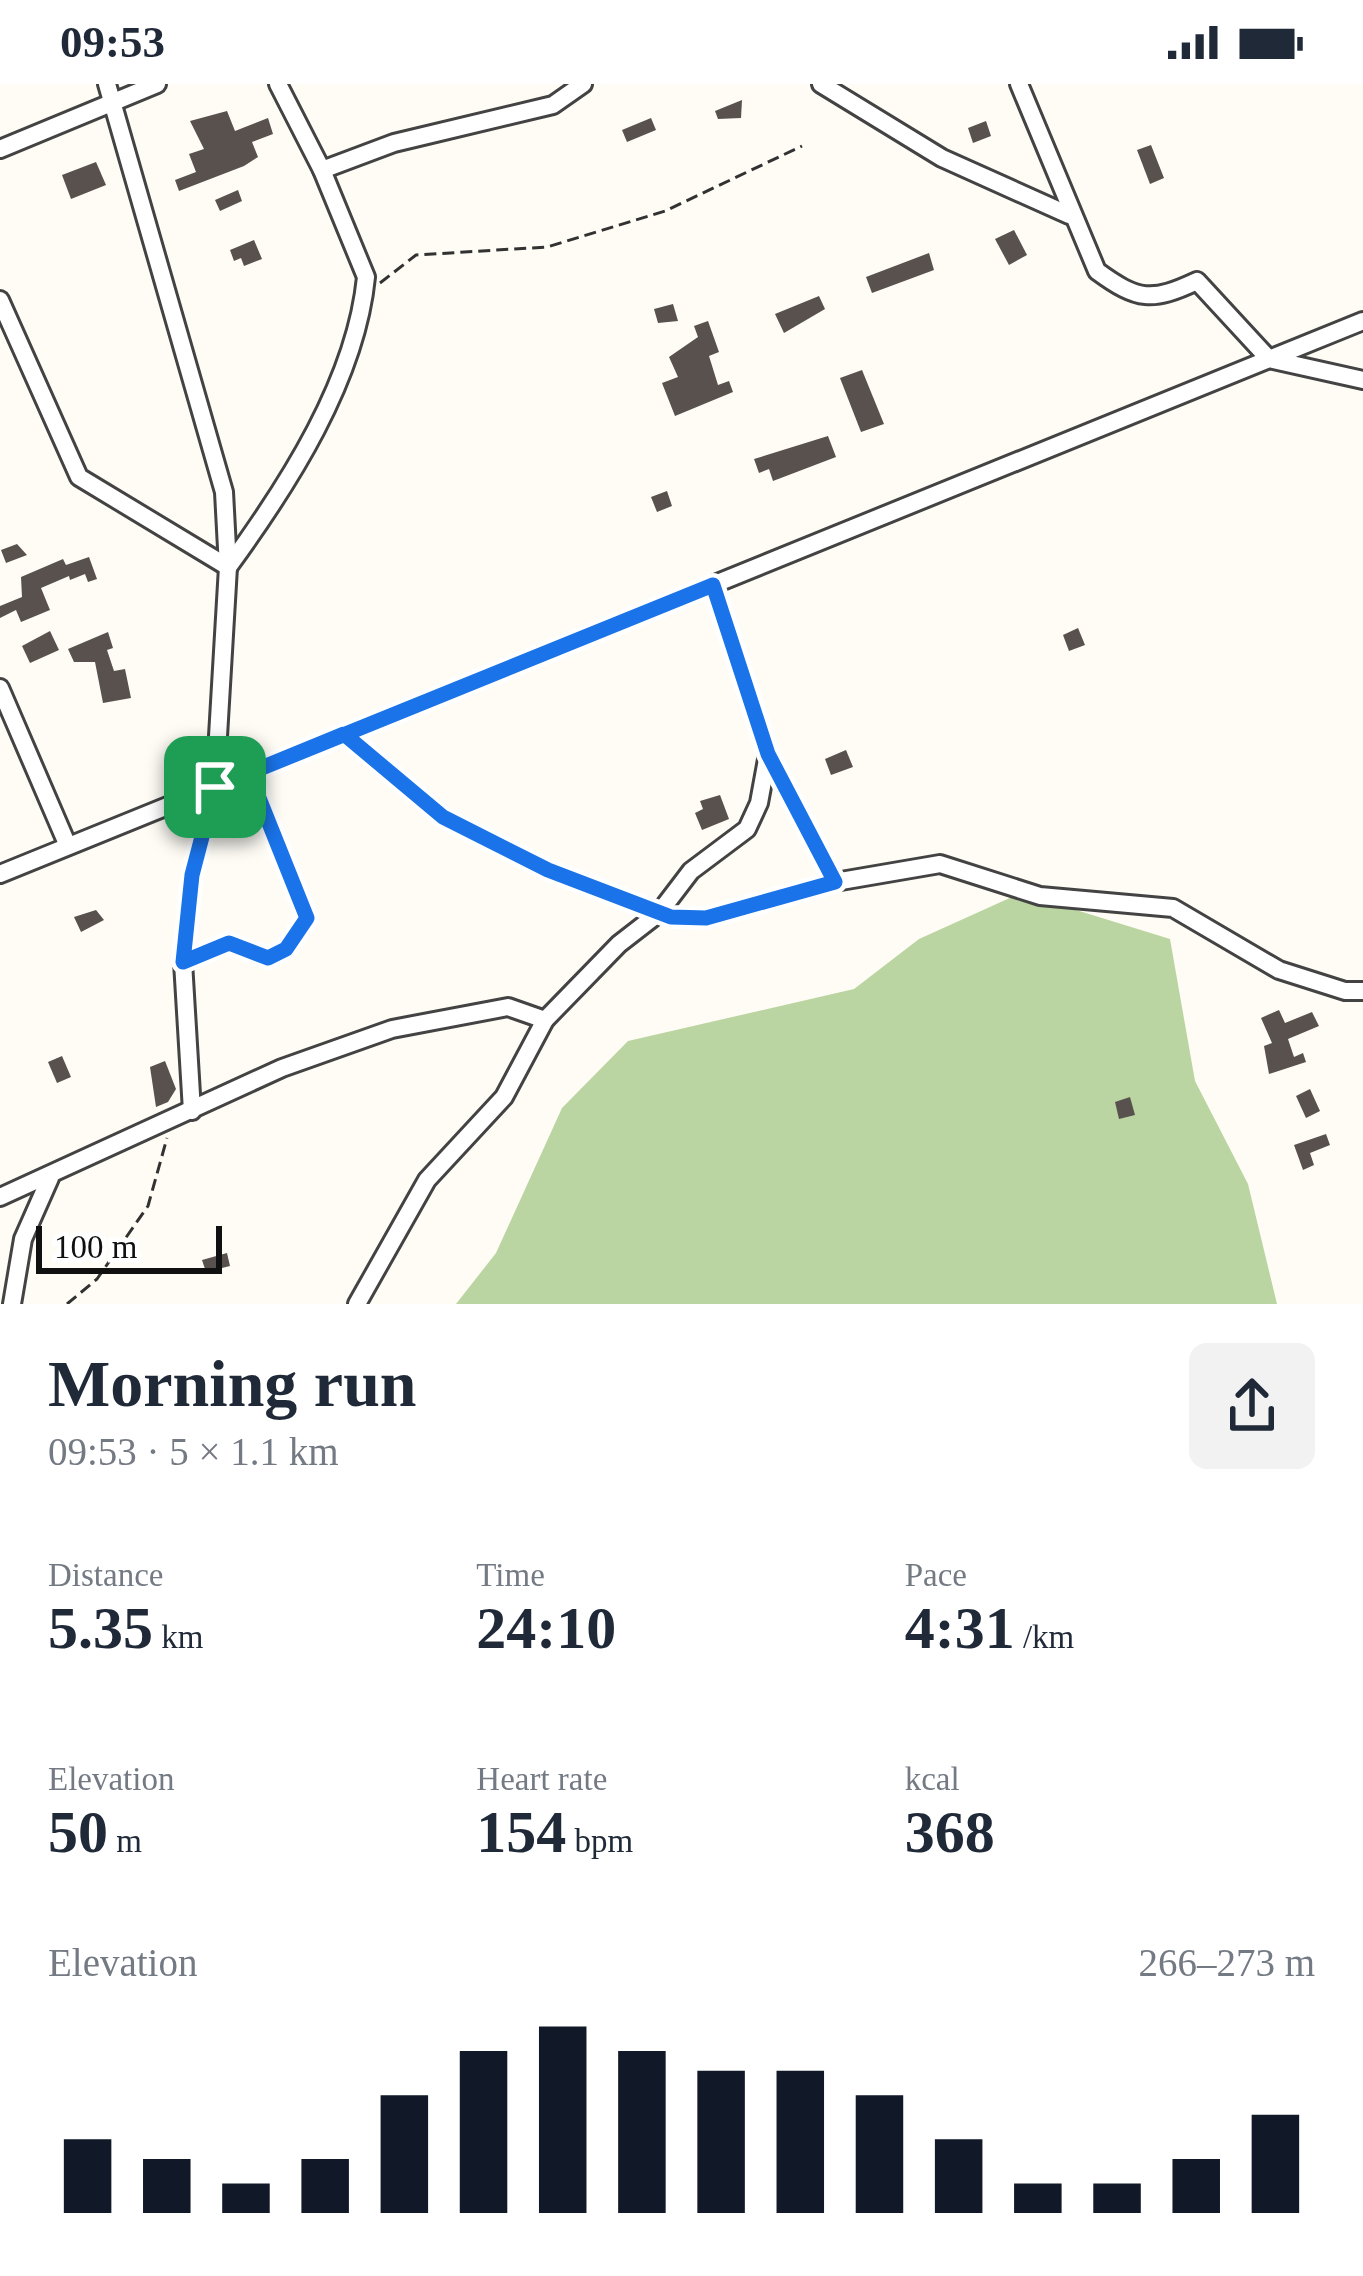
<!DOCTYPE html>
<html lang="en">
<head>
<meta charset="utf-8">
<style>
  body { margin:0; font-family:"Times New Roman",serif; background:#f2f2f3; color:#1f2937; height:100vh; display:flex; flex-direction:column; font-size:45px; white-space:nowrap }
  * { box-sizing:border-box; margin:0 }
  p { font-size:39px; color:#747a83 }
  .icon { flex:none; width:66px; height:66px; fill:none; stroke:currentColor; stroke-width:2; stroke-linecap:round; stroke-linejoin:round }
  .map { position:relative; height:1220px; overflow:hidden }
  .sheet { display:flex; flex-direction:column; background:#fff; flex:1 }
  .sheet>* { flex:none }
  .scale { position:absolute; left:36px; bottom:30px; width:186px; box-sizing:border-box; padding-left:12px; border:6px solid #101010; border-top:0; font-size:33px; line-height:42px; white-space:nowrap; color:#101010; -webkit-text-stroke:9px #fff; paint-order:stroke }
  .pin { position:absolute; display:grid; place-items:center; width:102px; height:102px; color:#fff; margin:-51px; border-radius:24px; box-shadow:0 6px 18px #0006 }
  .round { display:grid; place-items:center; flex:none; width:126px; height:126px; border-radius:18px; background:#f2f2f3 }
  .overview { display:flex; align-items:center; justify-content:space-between; height:204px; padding:0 48px }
  h1 { font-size:66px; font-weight:800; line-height:90px }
  .metrics { display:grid; grid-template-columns:repeat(3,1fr); gap:18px; height:204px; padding:12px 48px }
  .metrics div { display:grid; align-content:center }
  .metrics b { font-size:60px; font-weight:800 }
  .metrics small { font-size:33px; font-weight:400 }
  .metrics p { font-size:33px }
  .chart { height:336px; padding:24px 48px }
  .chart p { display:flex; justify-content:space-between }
  .chart svg { width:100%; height:216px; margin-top:12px; stroke:#111827; stroke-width:6 }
  .status { display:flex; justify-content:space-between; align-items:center; height:84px; padding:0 60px; background:#fff; direction:ltr }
  .status svg { height:33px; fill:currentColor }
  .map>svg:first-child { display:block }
  .forest { fill:#bbd5a2 }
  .building { fill:#58514e }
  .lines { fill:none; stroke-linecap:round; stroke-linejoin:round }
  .minor-casing { stroke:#434343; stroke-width:22 }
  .path { stroke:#323232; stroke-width:3; stroke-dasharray:12 6; stroke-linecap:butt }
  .minor { stroke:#fff; stroke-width:16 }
  .route-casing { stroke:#fff; stroke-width:24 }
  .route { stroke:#1a73e8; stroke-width:15 }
</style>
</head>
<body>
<div class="status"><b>09:53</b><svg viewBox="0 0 49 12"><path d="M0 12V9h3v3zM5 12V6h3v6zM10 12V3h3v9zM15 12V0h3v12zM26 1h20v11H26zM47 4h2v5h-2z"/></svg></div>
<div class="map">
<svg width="1363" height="1220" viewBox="0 0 1363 1220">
  <rect width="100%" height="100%" fill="#fefcf5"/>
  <polygon class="forest" points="1021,809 1170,855 1195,997 1248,1100 1277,1220 456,1220 496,1169 562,1024 628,957 854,905 919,855"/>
  <g class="building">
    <polygon points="742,16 741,34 718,35 715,27"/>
    <polygon points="227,27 235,47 268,34 273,50 252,58 258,73 244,82 179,107 175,96 196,88 189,70 204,65 190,37"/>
    <polygon points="651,34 656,46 627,58 622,46"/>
    <polygon points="986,37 991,52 973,59 968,44"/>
    <polygon points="1151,61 1164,94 1150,100 1137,66"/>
    <polygon points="96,78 106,101 71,115 62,91"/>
    <polygon points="238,106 242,117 220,127 215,116"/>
    <polygon points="1014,146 1027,171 1009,181 995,155"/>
    <polygon points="254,156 262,175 244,182 241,174 234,177 230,166"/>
    <polygon points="929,169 934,186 872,209 866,193"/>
    <polygon points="819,212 825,225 784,249 775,230"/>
    <polygon points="673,220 678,237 658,239 654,225"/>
    <polygon points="708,237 719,268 709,272 718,301 729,297 733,308 675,332 662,299 678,293 669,273 698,253 694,242"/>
    <polygon points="862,286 884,340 861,348 840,294"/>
    <polygon points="828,352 836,373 773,397 769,385 759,389 754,375"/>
    <polygon points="667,407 672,422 657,428 651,413"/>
    <polygon points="17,460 27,471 6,479 1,466"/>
    <polygon points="89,473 97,495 88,498 85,490 70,496 69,492 41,504 50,526 21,538 16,526 0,534 0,522 22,513 21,493 63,475 66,481"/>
    <polygon points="1078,544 1085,561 1069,567 1063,551"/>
    <polygon points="50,547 59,566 30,579 22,562"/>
    <polygon points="108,548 113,564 107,566 114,587 125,585 131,614 103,619 95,578 74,578 68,565"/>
    <polygon points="846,666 853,683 831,691 825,675"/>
    <polygon points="720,711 729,735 702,746 695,729 703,725 700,717"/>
    <polygon points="96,826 104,836 81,848 74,833"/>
    <polygon points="1279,926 1285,939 1312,928 1319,942 1288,955 1294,973 1303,969 1306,978 1269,990 1264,962 1272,959 1261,934"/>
    <polygon points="62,972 71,993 57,999 48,978"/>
    <polygon points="165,977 176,1005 168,1018 156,1023 150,983"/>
    <polygon points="1310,1005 1320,1027 1306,1034 1296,1012"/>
    <polygon points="1130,1013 1135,1031 1119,1035 1115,1018"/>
    <polygon points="1326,1050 1330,1061 1310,1069 1314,1081 1303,1086 1294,1061"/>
    <polygon points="227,1169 230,1182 206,1188 202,1176"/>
  </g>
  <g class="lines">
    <g class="minor-casing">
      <g id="minor">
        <polyline points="107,0 224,408 228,483 215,703 192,791 183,878 192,1027"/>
        <polyline points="821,0 942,74 1069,131"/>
        <path d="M1019,0L1097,187C1138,217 1152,218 1197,197L1269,275L1363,296"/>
        <polyline points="0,65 157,0"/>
        <polyline points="322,86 394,59 553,21 583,0"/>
        <polyline points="0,216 79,393 228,483"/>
        <path d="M229,482C288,401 356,296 366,193L322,86L278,0"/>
        <polyline points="713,501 768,670 835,798"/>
        <polyline points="0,604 68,762"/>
        <polyline points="344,650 444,733 548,786 671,833 706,834 835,798 940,780 1040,812 1173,824 1279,886 1345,907 1363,907"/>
        <polyline points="0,790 1363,237"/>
        <polyline points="0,1113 282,984 392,945 508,923 545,936"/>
        <polyline points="12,1220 23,1155 50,1094"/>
        <polyline points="357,1220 427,1096 504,1013 545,936 619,860 659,829 691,787 747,745 759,719 768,670"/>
      </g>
    </g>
    <g class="path">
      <polyline points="380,199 416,171 547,163 665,127 802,62"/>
      <polyline points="200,871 229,859 268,874 286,865 307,834 254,702"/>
      <polyline points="67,1220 97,1195 148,1122 167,1054"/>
    </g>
    <use href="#minor" class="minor"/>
  </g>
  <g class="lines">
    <g class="route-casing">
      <polyline id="route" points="215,703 192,791 183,878 229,859 268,874 286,865 307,834 249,689 344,650 443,733 548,786 671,833 706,834 835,798 768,670 713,501 215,703"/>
    </g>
    <use href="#route" class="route"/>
  </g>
</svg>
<div class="scale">100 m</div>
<div class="pin" style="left:215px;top:703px;background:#1e9e55"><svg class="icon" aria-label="arrive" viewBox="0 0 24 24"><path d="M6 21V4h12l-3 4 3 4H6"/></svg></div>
</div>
<section class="sheet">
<div class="overview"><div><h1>Morning run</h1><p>09:53 · 5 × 1.1 km</p></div><a class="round"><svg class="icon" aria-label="share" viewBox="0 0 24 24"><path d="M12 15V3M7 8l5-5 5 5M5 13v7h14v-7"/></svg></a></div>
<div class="metrics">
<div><p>Distance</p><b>5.35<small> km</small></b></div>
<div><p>Time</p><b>24:10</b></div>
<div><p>Pace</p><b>4:31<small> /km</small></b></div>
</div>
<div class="metrics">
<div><p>Elevation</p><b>50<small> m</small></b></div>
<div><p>Heart rate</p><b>154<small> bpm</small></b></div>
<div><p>kcal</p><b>368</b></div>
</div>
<div class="chart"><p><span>Elevation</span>266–273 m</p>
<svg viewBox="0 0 160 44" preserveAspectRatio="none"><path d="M5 44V29M15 44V33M25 44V38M35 44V33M45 44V20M55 44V11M65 44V6M75 44V11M85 44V15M95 44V15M105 44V20M115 44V29M125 44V38M135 44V38M145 44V33M155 44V24"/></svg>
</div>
</section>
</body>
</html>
